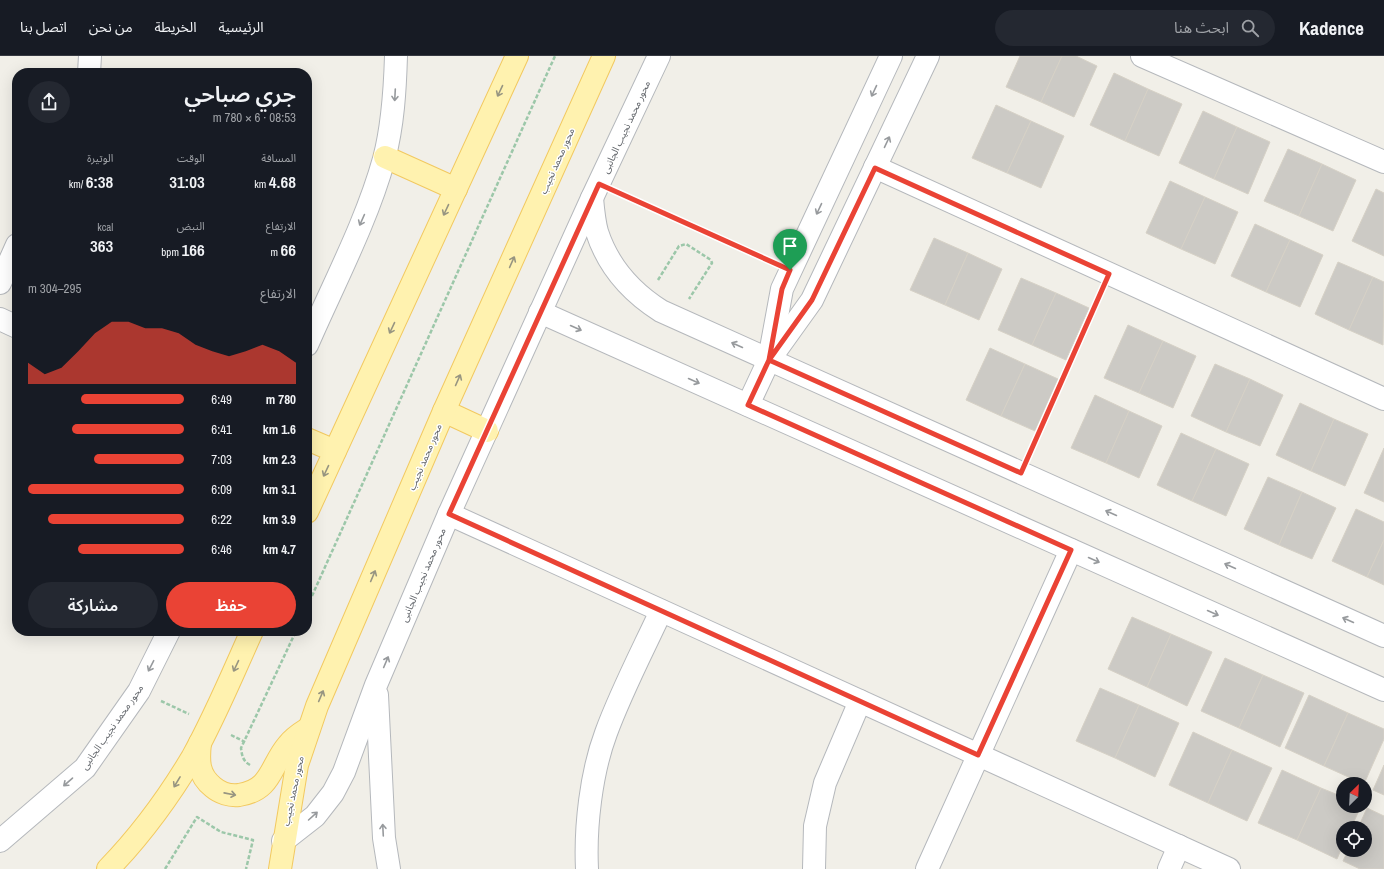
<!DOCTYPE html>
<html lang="ar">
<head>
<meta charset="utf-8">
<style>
  body { margin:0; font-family:"Archivo Narrow","Noto Sans Arabic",sans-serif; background:#242831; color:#f1f3f6; direction:rtl; height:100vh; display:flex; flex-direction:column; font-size:15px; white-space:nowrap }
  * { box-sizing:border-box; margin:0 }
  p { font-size:13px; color:#9ea1a6 }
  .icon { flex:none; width:22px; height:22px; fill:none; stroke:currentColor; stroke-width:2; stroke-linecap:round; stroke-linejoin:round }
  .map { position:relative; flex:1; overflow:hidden; direction:ltr }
  .details { position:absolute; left:12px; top:12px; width:300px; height:568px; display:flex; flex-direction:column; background:#171b24; border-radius:16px; box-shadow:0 4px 16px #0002; direction:rtl }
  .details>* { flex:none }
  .needle { width:26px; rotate:24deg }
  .controls { position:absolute; left:1336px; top:721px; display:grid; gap:8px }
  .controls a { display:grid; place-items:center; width:36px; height:36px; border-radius:50%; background:#171b24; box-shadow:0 4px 16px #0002; font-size:20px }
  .pin { position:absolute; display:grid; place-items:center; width:34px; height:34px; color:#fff; margin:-41px -17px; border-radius:50% 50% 50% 0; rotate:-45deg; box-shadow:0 0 4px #0007 }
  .pin .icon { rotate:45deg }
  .round { display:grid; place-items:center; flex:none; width:42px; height:42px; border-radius:21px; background:#242831 }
  .headline { display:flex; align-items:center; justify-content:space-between; height:68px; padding:0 16px }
  h1 { font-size:22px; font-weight:600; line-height:30px }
  .stats { display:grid; grid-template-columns:repeat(3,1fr); gap:6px; height:68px; padding:4px 16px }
  .stats div { display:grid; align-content:center }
  .stats b { font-size:17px; font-weight:600 }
  .stats small { font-size:11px; font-weight:400 }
  .stats p { font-size:11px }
  .chart { height:112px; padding:8px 16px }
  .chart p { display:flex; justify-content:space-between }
  .chart svg { width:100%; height:72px; margin-top:4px; fill:#ea4335; opacity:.7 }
  .cta { display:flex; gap:8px; margin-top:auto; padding:8px 16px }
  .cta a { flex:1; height:46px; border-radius:24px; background:#ea4335; color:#fff; font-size:16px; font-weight:600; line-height:46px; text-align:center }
  .cta a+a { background:#242831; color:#f1f3f6 }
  ul { padding:0 16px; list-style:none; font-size:13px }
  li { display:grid; grid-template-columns:64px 48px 1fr; align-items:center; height:30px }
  li i { height:10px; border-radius:5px; background:#ea4335 }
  header { display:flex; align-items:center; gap:24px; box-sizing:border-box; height:56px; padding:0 20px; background:#171b24; border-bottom:1px solid #363941 }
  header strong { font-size:19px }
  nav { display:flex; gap:22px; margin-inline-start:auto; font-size:14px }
  .search { width:280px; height:36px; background:#242831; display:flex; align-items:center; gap:10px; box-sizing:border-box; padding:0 14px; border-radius:22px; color:#9ea1a6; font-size:15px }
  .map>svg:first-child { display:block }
  .building { fill:#cccac5; stroke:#d6d1c6 }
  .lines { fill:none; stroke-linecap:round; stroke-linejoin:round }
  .minor-casing { stroke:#b5b8bc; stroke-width:24 }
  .major-casing { stroke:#f2c960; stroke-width:24 }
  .path { stroke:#9cc7a9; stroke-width:2.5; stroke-dasharray:4 2; stroke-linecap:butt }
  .minor { stroke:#fff; stroke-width:22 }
  .major { stroke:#fff2af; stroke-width:22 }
  .oneway { stroke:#979581 }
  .oneway2 { stroke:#979a9d }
  .route-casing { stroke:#fff; stroke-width:8 }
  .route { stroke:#ea4335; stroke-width:5 }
  .labels { text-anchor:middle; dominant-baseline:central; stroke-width:3; stroke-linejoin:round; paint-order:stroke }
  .street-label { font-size:10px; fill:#5f6368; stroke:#fff }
</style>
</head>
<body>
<header>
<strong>Kadence</strong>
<div class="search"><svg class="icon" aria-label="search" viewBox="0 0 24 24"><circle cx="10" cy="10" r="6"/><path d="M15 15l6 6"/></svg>ابحث هنا</div>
<nav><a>الرئيسية</a><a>الخريطة</a><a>من نحن</a><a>اتصل بنا</a></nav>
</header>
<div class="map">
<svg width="1384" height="813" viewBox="0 0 1384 813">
  <rect width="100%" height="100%" fill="#f1efe8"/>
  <g class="building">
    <polygon points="1020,0 1062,0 1041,46 1006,31"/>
    <polygon points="1062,0 1076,0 1097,10 1074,61 1041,46"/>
    <polygon points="1114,17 1148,33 1125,85 1090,69"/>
    <polygon points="1148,33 1182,48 1159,100 1125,85"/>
    <polygon points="996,49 1031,65 1007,117 972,102"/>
    <polygon points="1203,55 1237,71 1214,123 1179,107"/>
    <polygon points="1031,65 1064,80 1041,132 1007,117"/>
    <polygon points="1237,71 1270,86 1248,138 1214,123"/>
    <polygon points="1288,93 1322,108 1299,160 1264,145"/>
    <polygon points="1322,108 1356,124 1333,175 1299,160"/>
    <polygon points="1170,125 1205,141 1181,193 1146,177"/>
    <polygon points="1376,133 1384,137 1384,200 1352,185"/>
    <polygon points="1205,141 1238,156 1215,208 1181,193"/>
    <polygon points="1255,168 1290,184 1266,236 1231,220"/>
    <polygon points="934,182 968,197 945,249 910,234"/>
    <polygon points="1290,184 1323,199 1300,251 1266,236"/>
    <polygon points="968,197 1002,213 979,264 945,249"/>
    <polygon points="1338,206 1373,221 1349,274 1315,258"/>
    <polygon points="1373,221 1384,226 1383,289 1349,274"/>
    <polygon points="1021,222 1056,237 1032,289 998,274"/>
    <polygon points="1056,237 1089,252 1066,304 1032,289"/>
    <polygon points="1128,269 1163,285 1139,337 1104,322"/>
    <polygon points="1163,285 1196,300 1173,352 1139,337"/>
    <polygon points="990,292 1025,308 1001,360 966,344"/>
    <polygon points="1025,308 1058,323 1035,375 1001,360"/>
    <polygon points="1215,308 1250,323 1226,376 1191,360"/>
    <polygon points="1250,323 1283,339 1260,390 1226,376"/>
    <polygon points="1095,339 1129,355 1106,407 1071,392"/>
    <polygon points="1300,347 1334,363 1311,415 1276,399"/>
    <polygon points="1129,355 1162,370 1139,422 1106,407"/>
    <polygon points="1334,363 1368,378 1345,430 1311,415"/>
    <polygon points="1181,377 1216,393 1192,445 1157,429"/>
    <polygon points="1384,392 1384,446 1364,437"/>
    <polygon points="1216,393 1249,408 1226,460 1192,445"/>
    <polygon points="1268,421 1302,436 1279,489 1244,473"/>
    <polygon points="1302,436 1336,452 1312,503 1279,489"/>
    <polygon points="1356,453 1384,466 1384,484 1367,521 1332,505"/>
    <polygon points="1384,484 1384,529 1367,521"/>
    <polygon points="1132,561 1171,578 1147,631 1108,613"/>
    <polygon points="1171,578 1212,596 1187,650 1147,631"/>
    <polygon points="1225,602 1263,619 1239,672 1201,655"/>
    <polygon points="1263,619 1304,637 1280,691 1239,672"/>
    <polygon points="1100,632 1139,649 1115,702 1076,685"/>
    <polygon points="1309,639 1348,657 1324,710 1285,692"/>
    <polygon points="1139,649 1179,667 1155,721 1115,702"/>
    <polygon points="1348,657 1384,673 1384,683 1364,728 1324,710"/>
    <polygon points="1193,676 1232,694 1208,747 1169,729"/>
    <polygon points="1232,694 1272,712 1247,765 1208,747"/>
    <polygon points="1384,709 1384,739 1373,734"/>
    <polygon points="1282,714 1321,732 1297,784 1258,767"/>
    <polygon points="1321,732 1343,741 1343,750 1361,750 1351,772 1343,772 1343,789 1337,803 1297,784"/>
    <polygon points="1367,752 1384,760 1384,813 1360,813 1343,805 1348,794 1365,794 1365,772 1358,772"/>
  </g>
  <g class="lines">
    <g class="minor-casing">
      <g id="minor">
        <polyline points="1142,0 1384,106"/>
        <polyline points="89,17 90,0"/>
        <polyline points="875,111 1384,343"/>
        <path d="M592,142C593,153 594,165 597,176C608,210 631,236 661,255L1384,580"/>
        <polyline points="0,227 17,189"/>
        <polyline points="540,256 1384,634"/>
        <polyline points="0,263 17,271"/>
        <path d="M307,289C333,229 367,165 384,103C393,69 395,34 396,0"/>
        <polyline points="770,298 782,233 891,0"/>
        <polyline points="748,349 769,304 812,244 928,0"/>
        <polyline points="449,458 1229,813"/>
        <polyline points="377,639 384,782 389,813"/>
        <polyline points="0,785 85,712 139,635 169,575"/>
        <polyline points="283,785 315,760 333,737 344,716 376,629 449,458 592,142 659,0"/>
        <path d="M587,813C585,771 591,717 606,677C621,636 643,594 661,555"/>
        <polyline points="814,813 815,770 825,727 860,645"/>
        <polyline points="927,813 1071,494"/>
        <polyline points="1169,813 1179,790"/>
      </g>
    </g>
    <g class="major-casing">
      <g id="major">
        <polyline points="385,101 456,133"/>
        <polyline points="444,355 487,375"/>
        <polyline points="307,383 335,395"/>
        <polyline points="307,456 517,0"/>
        <path d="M200,687C198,705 198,719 213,731C220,737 230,740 239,739C272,734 270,710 288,689C294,681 301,677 309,672"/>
        <path d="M108,813C141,779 168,742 192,702C215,661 233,617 252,575"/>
        <polyline points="280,813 297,709 317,650 444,355 604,0"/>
      </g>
    </g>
    <g class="path">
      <polyline points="619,137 770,205"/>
      <polyline points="658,224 679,190 686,188 711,204 712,207 689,243"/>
      <polyline points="1030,396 1100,238"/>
      <polyline points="307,551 555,0"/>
      <polyline points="161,645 189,658"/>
      <polyline points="231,679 245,686"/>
      <path d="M250,709C243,705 242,700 241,692L296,575"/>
      <polyline points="165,813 197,761 221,776 253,784 246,813"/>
    </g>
    <use href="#minor" class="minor"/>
    <use href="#major" class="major"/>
  </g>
  <defs><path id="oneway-shaft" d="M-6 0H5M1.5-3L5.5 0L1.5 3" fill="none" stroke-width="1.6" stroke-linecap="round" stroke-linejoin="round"/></defs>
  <g class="oneway">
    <use href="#oneway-shaft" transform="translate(500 35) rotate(115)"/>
    <use href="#oneway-shaft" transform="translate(446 154) rotate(115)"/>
    <use href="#oneway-shaft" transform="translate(512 206) rotate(-66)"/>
    <use href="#oneway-shaft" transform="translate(392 272) rotate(115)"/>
    <use href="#oneway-shaft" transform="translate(458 324) rotate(-66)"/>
    <use href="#oneway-shaft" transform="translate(326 415) rotate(115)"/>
    <use href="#oneway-shaft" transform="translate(373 520) rotate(-67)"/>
    <use href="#oneway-shaft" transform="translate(236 610) rotate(115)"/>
    <use href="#oneway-shaft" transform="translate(321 640) rotate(-67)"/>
    <use href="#oneway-shaft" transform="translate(177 726) rotate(121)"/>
    <use href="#oneway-shaft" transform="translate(230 738) rotate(11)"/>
  </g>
  <g class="oneway2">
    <use href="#oneway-shaft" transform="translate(874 35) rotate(115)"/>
    <use href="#oneway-shaft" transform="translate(395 39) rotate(93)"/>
    <use href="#oneway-shaft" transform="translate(887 86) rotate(-65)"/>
    <use href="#oneway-shaft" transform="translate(819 153) rotate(115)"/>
    <use href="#oneway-shaft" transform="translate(362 164) rotate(114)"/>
    <use href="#oneway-shaft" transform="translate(576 272) rotate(24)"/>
    <use href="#oneway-shaft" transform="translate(737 289) rotate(-156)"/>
    <use href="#oneway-shaft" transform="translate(694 325) rotate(24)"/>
    <use href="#oneway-shaft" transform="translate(1111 457) rotate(-156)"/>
    <use href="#oneway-shaft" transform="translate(1094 504) rotate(24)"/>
    <use href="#oneway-shaft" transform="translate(1230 510) rotate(-156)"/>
    <use href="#oneway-shaft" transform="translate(1213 557) rotate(24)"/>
    <use href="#oneway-shaft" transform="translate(1348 564) rotate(-156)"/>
    <use href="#oneway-shaft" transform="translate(386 606) rotate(-67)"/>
    <use href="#oneway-shaft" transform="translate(151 610) rotate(117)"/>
    <use href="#oneway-shaft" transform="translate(68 726) rotate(139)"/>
    <use href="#oneway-shaft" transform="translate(313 760) rotate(-42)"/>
    <use href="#oneway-shaft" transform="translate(383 774) rotate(-93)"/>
  </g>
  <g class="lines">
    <g class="route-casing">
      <polyline id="route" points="790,214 599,128 449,458 978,699 1071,494 748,349 769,304 1021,417 1109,218 875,112 812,244 769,304 782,233 790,214"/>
    </g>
    <use href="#route" class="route"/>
  </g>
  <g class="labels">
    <g class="street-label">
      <text transform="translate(626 71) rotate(-65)">محور محمد نجيب الجانبى</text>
      <text transform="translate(557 105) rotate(-66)">محور محمد نجيب</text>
      <text transform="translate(425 401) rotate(-67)">محور محمد نجيب</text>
      <text transform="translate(423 519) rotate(-67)">محور محمد نجيب الجانبى</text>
      <text transform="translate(112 671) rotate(-55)">محور محمد نجيب الجانبى</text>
      <text transform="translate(293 735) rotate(-78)">محور محمد نجيب</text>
    </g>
  </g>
</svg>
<div class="controls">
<a><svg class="needle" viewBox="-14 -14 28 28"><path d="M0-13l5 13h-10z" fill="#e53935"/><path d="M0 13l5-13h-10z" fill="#9ea1a6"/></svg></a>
<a><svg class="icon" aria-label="locate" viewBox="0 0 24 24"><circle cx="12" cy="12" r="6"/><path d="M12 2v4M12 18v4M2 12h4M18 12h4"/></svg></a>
</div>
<div class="pin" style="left:790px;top:214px;background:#1e9e55"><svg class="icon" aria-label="arrive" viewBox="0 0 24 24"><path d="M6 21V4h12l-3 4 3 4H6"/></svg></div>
<section class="details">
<div class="headline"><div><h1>جري صباحي</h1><p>08:53 · 6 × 780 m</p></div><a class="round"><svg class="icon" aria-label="share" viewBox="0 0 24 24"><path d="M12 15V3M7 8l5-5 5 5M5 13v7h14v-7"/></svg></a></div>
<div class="stats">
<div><p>المسافة</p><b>4.68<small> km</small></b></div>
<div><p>الوقت</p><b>31:03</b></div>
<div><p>الوتيرة</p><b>6:38<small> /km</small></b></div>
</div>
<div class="stats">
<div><p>الارتفاع</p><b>66<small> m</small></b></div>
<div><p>النبض</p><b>166<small> bpm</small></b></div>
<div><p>kcal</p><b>363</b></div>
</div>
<div class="chart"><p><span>الارتفاع</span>295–304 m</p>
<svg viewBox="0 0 160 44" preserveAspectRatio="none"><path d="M0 44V31L10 38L20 34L30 24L40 13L50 6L60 6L70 10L80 10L90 13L100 20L110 24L120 27L130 24L140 20L150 24L160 31V44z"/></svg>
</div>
<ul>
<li><b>780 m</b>6:49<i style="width:66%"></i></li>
<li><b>1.6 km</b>6:41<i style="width:72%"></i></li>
<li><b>2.3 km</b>7:03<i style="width:58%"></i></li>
<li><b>3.1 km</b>6:09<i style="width:100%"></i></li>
<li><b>3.9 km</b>6:22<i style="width:87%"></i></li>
<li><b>4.7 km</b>6:46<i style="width:68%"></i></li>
</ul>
<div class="cta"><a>حفظ</a><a>مشاركة</a></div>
</section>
</div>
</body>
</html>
